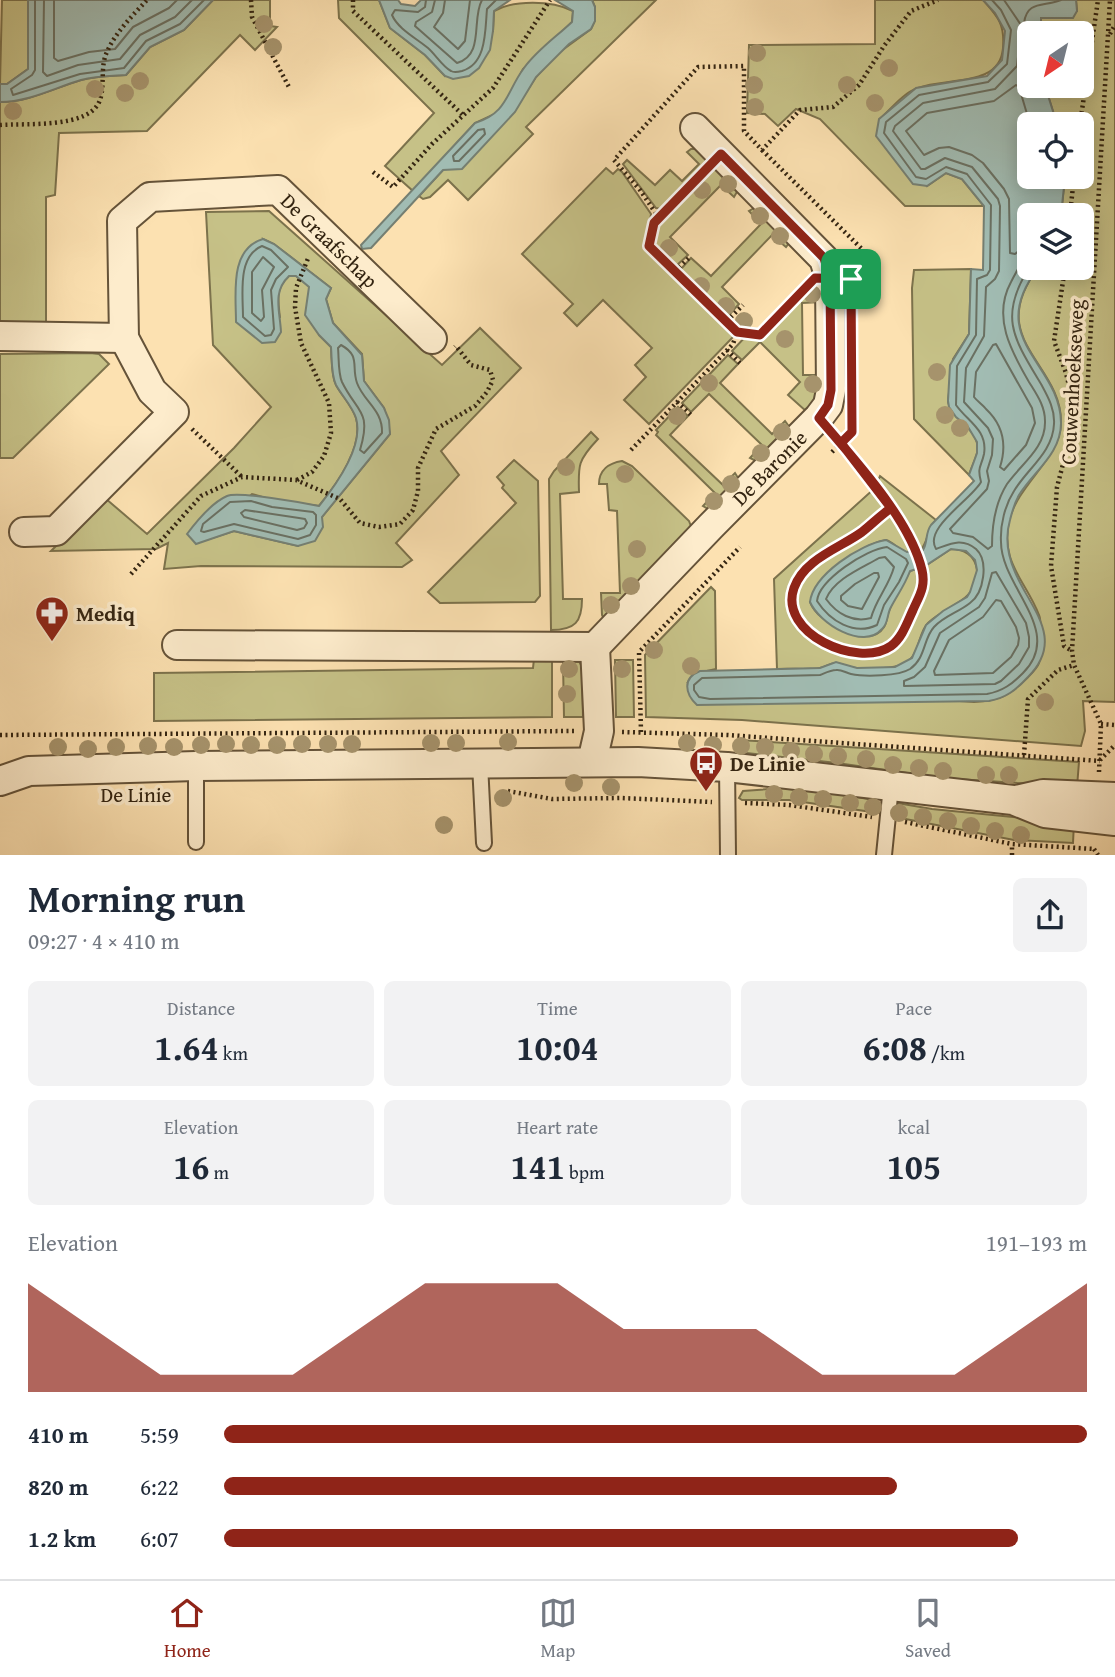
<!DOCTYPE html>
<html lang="en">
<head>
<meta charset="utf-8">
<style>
  body { margin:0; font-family:"Gentium Book Plus",serif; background:#f2f2f3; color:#1f2937; height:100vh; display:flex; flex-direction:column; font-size:26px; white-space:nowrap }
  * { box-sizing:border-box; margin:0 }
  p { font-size:23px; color:#747a83 }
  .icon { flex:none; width:38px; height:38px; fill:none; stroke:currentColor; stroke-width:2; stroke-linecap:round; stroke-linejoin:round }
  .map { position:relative; height:855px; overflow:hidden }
  .panel { display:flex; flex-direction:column; background:#fff; flex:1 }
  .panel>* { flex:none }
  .needle { width:46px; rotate:215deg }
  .buttons { position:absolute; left:1017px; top:21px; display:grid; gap:14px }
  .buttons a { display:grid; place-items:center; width:77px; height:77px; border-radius:10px; background:#fff; box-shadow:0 4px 18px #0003; font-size:35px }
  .pin { position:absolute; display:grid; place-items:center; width:60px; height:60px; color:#fff; margin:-30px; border-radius:14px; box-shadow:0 4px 10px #0006 }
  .round { display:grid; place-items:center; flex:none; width:74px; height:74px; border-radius:10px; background:#f2f2f3 }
  .headline { display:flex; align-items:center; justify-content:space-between; height:119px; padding:0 28px }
  h1 { font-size:38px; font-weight:600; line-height:52px }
  .stats { display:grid; grid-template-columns:repeat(3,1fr); gap:10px; height:119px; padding:7px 28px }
  .stats div { display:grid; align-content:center; border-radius:10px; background:#f2f2f3; text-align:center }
  .stats b { font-size:35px; font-weight:600 }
  .stats small { font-size:19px; font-weight:400 }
  .stats p { font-size:19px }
  .chart { height:196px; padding:14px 28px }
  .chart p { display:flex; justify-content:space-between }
  .chart svg { width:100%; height:126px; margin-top:7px; fill:#8f2418; opacity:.7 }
  ul { padding:0 28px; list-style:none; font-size:23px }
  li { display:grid; grid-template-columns:112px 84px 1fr; align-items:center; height:52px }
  li i { height:18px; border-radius:9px; background:#8f2418 }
  .menu { display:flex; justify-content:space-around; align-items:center; height:98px; border-top:2px solid #e0e1e3; background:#fff; font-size:19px; color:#747a83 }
  .menu a { display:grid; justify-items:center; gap:4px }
  .menu .current { color:#8f2418 }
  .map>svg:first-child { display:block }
  .green { fill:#c6c187; stroke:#7c724c; stroke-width:2; fill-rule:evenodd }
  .water { fill:#a1bcb3; stroke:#757f72; stroke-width:2 }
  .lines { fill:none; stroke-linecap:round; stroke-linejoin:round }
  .shore { stroke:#6a7062; stroke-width:2 }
  .lane-casing { stroke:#655339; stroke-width:18 }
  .street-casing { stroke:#655339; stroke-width:32 }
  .path { stroke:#332411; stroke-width:4.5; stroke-dasharray:2 3.5; stroke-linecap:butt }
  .lane { stroke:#fdeccc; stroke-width:14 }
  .street { stroke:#fdeccc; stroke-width:28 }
  .tree { fill:#a6936c }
  .route-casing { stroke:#fff; stroke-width:14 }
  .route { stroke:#8f2418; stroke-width:9 }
  .labels { text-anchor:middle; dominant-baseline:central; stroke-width:7; stroke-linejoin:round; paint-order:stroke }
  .street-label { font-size:21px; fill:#332411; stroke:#fdeccc }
  .poi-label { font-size:21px; font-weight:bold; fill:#332411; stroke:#fdeccc; text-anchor:start }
</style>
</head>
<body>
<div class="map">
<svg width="1115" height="855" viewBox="0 0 1115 855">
  <rect width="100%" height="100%" fill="#fce1b1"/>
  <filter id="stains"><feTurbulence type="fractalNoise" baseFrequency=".00286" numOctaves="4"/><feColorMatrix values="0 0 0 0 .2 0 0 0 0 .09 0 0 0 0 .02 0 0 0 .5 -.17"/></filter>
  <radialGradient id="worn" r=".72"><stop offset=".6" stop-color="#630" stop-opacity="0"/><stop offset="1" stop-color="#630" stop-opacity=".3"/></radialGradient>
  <g class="green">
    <polygon points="2,0 28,0 28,69 7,84 0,84"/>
    <path d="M213,0H270V26L277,27L255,50L240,35L147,131L59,133L55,195L46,197V322L0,323V102C29,102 54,88 81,80C96,76 111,76 126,75L150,47L184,30Z"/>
    <path d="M338,0H379L390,28L425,55L445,76L493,31L494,11C514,0 551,0 573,11L572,22L523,69L508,98L497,113L475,123L413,191L385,166L434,113L339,18Z"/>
    <polygon points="592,0 656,0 526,127 533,134 468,200 448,180 430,197 423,199 419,196 443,170 525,94 536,77 557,54 591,29 595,20 595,7"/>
    <path d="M875,0H983C998,17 1005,24 1003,48C1000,88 946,77 918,88C903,93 891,109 880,119L927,186L946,173L962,179L984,206H905L820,119L796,109L778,126L765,114L747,113L749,45L875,44Z"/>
    <path d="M1076,0H1115V702L1083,701L1085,731L1081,746L742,720L646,717L645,655L711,587L715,591L716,669L693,674L688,682L974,702C1000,700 1007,697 1026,679C1030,675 1037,669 1039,663C1041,657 1039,648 1040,641C1040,633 1042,622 1039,615C1026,581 1000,563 1009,521C1018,484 1060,458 1061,424C1063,363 983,341 1038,268H1082V215H1061L1065,177H1082V124H1057L1045,86H1082V33H1041L1040,18L1077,11Z"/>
    <polygon points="691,149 698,149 710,160 661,209 656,208 623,164 627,160 655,185 670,170 682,181 699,164 687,152"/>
    <polygon points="716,165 738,190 734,197 721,185 670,237 688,255 676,266 655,245 658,224"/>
    <polygon points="606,168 613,174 618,169 622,172 651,214 646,248 734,333 733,337 649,424 624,400 646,377 635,365 652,348 603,300 577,326 564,313 573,304 522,254"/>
    <polygon points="756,207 789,243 786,247 772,235 722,287 739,304 728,316 680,270 691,258 711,276 761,224 749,211"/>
    <path d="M269,211L442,365L480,328L521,368L441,451L459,475L396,543L412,560L402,567L201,566L164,569L168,543L156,549L51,551L105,498L147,534L234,448L271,407L213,345L206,212ZM263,239L274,244L331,288L326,299L333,323L362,354L364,381L384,408L390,434L298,546L234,531L196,543L252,494L273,500L319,506C336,485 364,446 356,418C352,406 342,396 336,385C331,375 332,359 331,347L319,335L310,287L296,276H289C275,289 278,300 280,318Z"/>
    <path d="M971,269L969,334L953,359L948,401C951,422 982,428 977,453C975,461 971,468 969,475L914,419L912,288L914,270Z"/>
    <polygon points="813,286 820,286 820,302 802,303 803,375 821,375 821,391 807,412 788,395 800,382 760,342 742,360 732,351 746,336 761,338"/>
    <polygon points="90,353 99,354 109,364 13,458 0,458 0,354"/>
    <polygon points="728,355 738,364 720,383 772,434 785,421 790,428 756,461 750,458 762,445 709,394 691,412 682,403"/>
    <polygon points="678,407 688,416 670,435 723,485 735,473 740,481 710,510 703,506 715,493 656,435 658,432 656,430"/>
    <path d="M591,432L598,439C578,460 578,465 579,492L560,494L563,599H582C582,622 575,630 551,630L549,479L554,471Z"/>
    <polygon points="514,460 538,481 540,596 535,602 440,603 428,592 516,503 502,488 504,485 497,477"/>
    <path d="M622,461L632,466L689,521L692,529L604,619L602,615L601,593H620L617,511L609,510L607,484H599C599,470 609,463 622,461Z"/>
    <path d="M880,476L936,520C924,531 929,560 905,552C898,549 893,542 886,540C854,545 831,580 810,602C816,616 827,621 839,627C852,634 874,643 884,627C887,622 887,616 889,611C894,597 903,584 910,571L925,566L951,549C979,549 984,577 968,595C960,604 939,612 928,623C917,634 921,655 904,664C895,669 861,670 851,667C846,666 842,664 836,663C829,663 826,667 820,668C807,670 791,668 777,669L774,579L875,488Z"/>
    <polygon points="552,658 552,717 154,721 154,673 533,668 534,659"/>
    <polygon points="615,660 633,660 634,717 616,717"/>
    <polygon points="563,661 579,661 582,667 583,717 564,717"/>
    <polygon points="739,740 1079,762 1077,787 942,778 837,763 738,752"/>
    <polygon points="798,787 874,800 878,805 879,813 789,800 742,800 739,798 743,791"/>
    <polygon points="897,803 932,809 1074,823 1073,843 1014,840 895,817"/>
  </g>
  <g class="water">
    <path d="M28,0H213L184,30L150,47L126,75C111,76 96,76 81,80C54,88 29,102 0,102V84H7L28,69Z"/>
    <polygon points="379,0 398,0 401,4 415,6 421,0 510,0 494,11 493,31 490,50 485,58 479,68 469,76 453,79 445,76 425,55 390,28"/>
    <path d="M555,0H592L595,7V21L591,29L569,44L536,77L515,112L462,169L443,170L371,248L362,249L361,245L475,123C508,113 506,92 524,68C537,50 556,37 572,22L573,11Z"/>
    <path d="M983,0H1076L1077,11L1073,18H1041V33H1029V86H1045L1057,124H1029V177H1065L1061,215H1029V268H1038C983,340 1061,363 1061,423C1061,454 1034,471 1019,495C1015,502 1012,512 1010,520C1005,537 1008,556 1015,572C1030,608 1066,639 1028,677C1016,690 1006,698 989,701L697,705C685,694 682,678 700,671L820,668L836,662L857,668L895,667L912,658L926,625L943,611L967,597L970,592L977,570L975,560L966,551L951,549L925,566L910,571C904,587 897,595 890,609C887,616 888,624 882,629C863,651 819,623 810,602C813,575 860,544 886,540L907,552L923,550C928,542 925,533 931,525L974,481L969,475L977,453V442L968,427L956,417L949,407L948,401L950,365L969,334L971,269L983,270L984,206L962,179L946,173L927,186L913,184L876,136L879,119L916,88L987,76L1002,60L1005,31L995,13Z"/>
    <path d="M263,239L274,244L331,288L326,299L333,323L362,355L364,381L384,408L389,420L390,434L322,517L323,527L315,541L298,546L234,531L196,544L187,534C196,522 213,502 227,496C238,491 304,503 319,506C336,485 364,446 356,418C352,406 342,396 336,385C331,375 332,359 331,347L319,335L305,315L309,287L296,276H289C272,292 280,311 281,332L275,342L262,343L236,322C236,294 229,249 263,239Z"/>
  </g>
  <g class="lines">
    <g class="shore">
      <polyline points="35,0 35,70 32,75 11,89 13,95 80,74 124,68 146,41 180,24 204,0"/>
      <polyline points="44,0 43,72 47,76 78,65 120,59 140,35 175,17 192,0"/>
      <polyline points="54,0 54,58 58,61 89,52 115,49 133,27 169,8 177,0"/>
      <path d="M426,0L425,7L418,12L395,10L392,15C398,29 416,38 428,48C435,54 443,67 451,71C454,73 458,72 462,71C487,64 485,30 487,9L496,0"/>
      <path d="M435,0L432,12L416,22L415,26L457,63C485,55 471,19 482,0"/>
      <polyline points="445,0 443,13 434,27 458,49 465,41 470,0"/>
      <path d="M992,0L1001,10L1011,30L1007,64L988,82L919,95L886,122L884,133L916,177L926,179L946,167L967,174L991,205L990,270L987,275L977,279L976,335L957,366L956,405C967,421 988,430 984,454C981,468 977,466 981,482C971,500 923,528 936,549C950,544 962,537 976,549C989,561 984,593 970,603C959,612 944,616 934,627C923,639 926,658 910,669C899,676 865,677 851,674C846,673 841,669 836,670C831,670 825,673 820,675L702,678L694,685V690L699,697L710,699L987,694C1003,691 1012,684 1023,673C1065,631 1001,587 1001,542C1000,525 1005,505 1014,491C1027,469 1053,452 1054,424C1055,409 1048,397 1041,384C1014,339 998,317 1029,268"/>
      <path d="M1004,0L1021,25L1024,23C1027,0 1044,7 1061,0"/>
      <path d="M1029,43L1025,37L1020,38L1017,66L995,89L923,103L895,126L893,131L921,169H925L945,158L972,167L998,199L1000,206L999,271L995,279L986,287L984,336L966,368L964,402L988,428L993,439L992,455L987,471L989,481L987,489L950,529L953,533L973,537L988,549L992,546C992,525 995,503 1007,484C1021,464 1046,448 1045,421C1045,406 1037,395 1029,382C1011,351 992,317 1011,282C1016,272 1021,262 1029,255"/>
      <polygon points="484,129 485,134 459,161 454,161 453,156 478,130"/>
      <polyline points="1029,243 1015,254 1010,253 1009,199 1004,189 983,163 972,155 949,147 939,148 924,155 906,131 927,113 994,101 1016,85 1019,87 1030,124"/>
      <path d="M262,246L271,250L288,267L276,279L271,290L274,329L271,335L265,336L243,317C243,295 237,256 262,246Z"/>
      <polygon points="263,257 274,267 262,290 264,317 261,321 252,313 252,272"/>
      <path d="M996,344L1032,408L1035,423L1026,445L1004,470L1000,467C1007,445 1003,425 986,409C982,404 978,402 974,397L976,372L993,345Z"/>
      <path d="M341,345C361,356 351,366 357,383C364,402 383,410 382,433L364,453L360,450C372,410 357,413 342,382C338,373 339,358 338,348Z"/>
      <polygon points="251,501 272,507 313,512 316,515 316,525 310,535 298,539 234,524 204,532 201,531 203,524 230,502"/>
      <polygon points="245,510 299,518 305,519 307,523 304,528 297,530 244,517 241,513"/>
      <path d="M887,547L906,559L908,563L899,582L884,605L877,625C854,636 830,621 817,601C819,580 866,549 887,547Z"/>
      <path d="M885,557L894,567C889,586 876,599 871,618C853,623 837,614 826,599C834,579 862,568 879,558Z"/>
      <polygon points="996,572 1026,623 1029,637 1029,647 1019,664 1001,681 995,684 904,686 904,681 914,677 925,667 940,633 979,607 985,598 992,573"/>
      <polygon points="874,573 878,573 879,577 862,609 848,606 841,600 841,596 855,584"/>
      <polygon points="996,600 1001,601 1016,627 1019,638 1018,645 1011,657 993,673 935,675 934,671 949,640 983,617"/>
    </g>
    <g class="lane-casing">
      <g id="lane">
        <polyline points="480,764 484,843"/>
        <polyline points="727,767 728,855"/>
        <polyline points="196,842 196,766"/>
        <polyline points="884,855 891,786"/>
      </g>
    </g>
    <g class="street-casing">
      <g id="street">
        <polyline points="0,336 124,338"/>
        <path id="s1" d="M24,532L56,531L174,412L152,391L124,338L122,221L150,197L278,190L432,339"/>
        <path id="s2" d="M177,645L595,647L711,526L819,417L828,405L831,390L830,278L824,259L695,128"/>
        <polyline points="592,762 599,731 595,647"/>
        <polyline points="0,781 29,771 196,766 638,762 727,767 1013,800 1045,813 1115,821"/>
        <polyline points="1016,800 1043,794 1115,797"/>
      </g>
    </g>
    <g class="path">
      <polyline points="251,0 252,17 290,89"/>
      <polyline points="353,0 353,11 464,116"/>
      <polyline points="1110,34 1115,25"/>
      <polyline points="1080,124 1098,0"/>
      <path d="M0,125C26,123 90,129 100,100C105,85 100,66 107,52C115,33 133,15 147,0"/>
      <polyline points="762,150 871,258 854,276"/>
      <polyline points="373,172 393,187 432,144 493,88 550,0"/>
      <polyline points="704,172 654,223 649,246 737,332 760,335 805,288"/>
      <polyline points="1070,215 1074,177"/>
      <polyline points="659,218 640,190 614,160 698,67 744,66 744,131 762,150 800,110 833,107 859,85 884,46 911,11 938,0"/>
      <polyline points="1065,268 1054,341 1066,373 1076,415 1057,487 1051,566 1064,646 1072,651"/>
      <polyline points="675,271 691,256"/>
      <polyline points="727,321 743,305"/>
      <polyline points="727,350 742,365"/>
      <polyline points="677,402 692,416"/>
      <polyline points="192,429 242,477"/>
      <path d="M840,442C871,479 911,523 922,571C926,587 919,597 913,610C907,623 902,638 891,646C858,669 778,633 794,588C805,559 840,548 862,532C872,524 881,515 891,508"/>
      <polyline points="631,450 733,344 737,332"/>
      <polyline points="832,452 852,432 851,417"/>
      <polyline points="297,480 312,472 324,456 331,433 329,403 301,343 295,307 296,288 309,256"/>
      <polyline points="131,574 201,496 242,477 296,480 340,499 360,523 379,527 400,524 413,510 418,491 418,468 436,429 475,406 487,392 493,380 490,370 471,365 456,346 455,347"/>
      <polyline points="1101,724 1115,725"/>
      <polyline points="622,732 727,735 1100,761"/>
      <polyline points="641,732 639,652 740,547"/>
      <polyline points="0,735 575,731"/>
      <polyline points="1024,755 1028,699 1058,670 1074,665"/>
      <polyline points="1100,760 1115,745"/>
      <polyline points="1099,772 1101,724 1074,665 1072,651 1110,0"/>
      <polyline points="508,791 552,799 621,798 712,802"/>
      <polyline points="745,803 789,805 872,817"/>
      <polyline points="905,822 1012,844 1094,849"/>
      <polyline points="1094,849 1098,855"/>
      <polyline points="1012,855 1012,844"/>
    </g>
    <use href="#lane" class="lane"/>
    <use href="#street" class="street"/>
  </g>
  <g class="tree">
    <circle cx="264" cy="24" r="9"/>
    <circle cx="273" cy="47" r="9"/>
    <circle cx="757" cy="53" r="9"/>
    <circle cx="889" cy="68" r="9"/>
    <circle cx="140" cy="81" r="9"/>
    <circle cx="754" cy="85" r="9"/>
    <circle cx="847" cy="85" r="9"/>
    <circle cx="95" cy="89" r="9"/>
    <circle cx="125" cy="93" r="9"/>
    <circle cx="875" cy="103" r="9"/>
    <circle cx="755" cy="107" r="9"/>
    <circle cx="13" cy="111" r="9"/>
    <circle cx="728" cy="184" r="9"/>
    <circle cx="702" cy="190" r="9"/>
    <circle cx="760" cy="216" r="9"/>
    <circle cx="780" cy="236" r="9"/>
    <circle cx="669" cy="248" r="9"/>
    <circle cx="701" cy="286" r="9"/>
    <circle cx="812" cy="294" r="9"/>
    <circle cx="726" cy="306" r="9"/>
    <circle cx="744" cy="321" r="9"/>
    <circle cx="785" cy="339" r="9"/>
    <circle cx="937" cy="372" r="9"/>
    <circle cx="709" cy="383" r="9"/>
    <circle cx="813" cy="384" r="9"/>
    <circle cx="945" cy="415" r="9"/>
    <circle cx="677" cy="416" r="9"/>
    <circle cx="960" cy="428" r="9"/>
    <circle cx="782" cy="432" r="9"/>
    <circle cx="761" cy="453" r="9"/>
    <circle cx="566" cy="467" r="9"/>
    <circle cx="625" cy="474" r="9"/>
    <circle cx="731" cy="484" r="9"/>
    <circle cx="714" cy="501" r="9"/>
    <circle cx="637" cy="549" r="9"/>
    <circle cx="631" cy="586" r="9"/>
    <circle cx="611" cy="605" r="9"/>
    <circle cx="654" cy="650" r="9"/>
    <circle cx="691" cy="666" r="9"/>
    <circle cx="569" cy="669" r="9"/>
    <circle cx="622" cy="669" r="9"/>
    <circle cx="567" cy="694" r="9"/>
    <circle cx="1045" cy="702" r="9"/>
    <circle cx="508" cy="742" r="9"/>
    <circle cx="431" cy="743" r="9"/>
    <circle cx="456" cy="743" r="9"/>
    <circle cx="687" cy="743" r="9"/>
    <circle cx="226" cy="744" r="9"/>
    <circle cx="302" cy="744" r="9"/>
    <circle cx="328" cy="744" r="9"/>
    <circle cx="352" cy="744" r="9"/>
    <circle cx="201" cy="745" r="9"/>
    <circle cx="251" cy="745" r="9"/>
    <circle cx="277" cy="745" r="9"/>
    <circle cx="713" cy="745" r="9"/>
    <circle cx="148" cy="746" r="9"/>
    <circle cx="741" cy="746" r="9"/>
    <circle cx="58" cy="747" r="9"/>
    <circle cx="116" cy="747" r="9"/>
    <circle cx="174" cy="747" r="9"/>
    <circle cx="765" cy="747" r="9"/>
    <circle cx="88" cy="749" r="9"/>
    <circle cx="791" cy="751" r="9"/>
    <circle cx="814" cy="754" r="9"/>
    <circle cx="838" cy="756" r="9"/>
    <circle cx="866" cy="759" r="9"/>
    <circle cx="893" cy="765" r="9"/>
    <circle cx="919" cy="768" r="9"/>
    <circle cx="943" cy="771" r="9"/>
    <circle cx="986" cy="775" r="9"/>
    <circle cx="1009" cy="775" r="9"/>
    <circle cx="574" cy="783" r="9"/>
    <circle cx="611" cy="787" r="9"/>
    <circle cx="774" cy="794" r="9"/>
    <circle cx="799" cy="797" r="9"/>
    <circle cx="503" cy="798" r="9"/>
    <circle cx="823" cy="799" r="9"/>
    <circle cx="850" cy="803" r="9"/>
    <circle cx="873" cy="807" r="9"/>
    <circle cx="899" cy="813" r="9"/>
    <circle cx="923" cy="817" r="9"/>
    <circle cx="948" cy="821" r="9"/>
    <circle cx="444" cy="825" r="9"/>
    <circle cx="971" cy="826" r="9"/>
    <circle cx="995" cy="831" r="9"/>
    <circle cx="1021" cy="835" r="9"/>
  </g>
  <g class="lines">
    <g class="route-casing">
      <path id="route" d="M851,279L815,278L760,335L737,332L649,246L654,223L721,154L824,258L830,278L831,390L828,405L819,418C853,458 910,519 922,570C926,587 919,596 913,610C907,623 902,638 891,646C858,669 778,633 794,588C804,559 840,548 862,532C872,524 881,515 891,508L841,443L852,432L851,279"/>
    </g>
    <use href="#route" class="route"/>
  </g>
  <defs>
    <g id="pharmacy-pin" transform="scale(1.75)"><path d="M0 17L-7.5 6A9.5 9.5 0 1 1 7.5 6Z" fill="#8f2418" stroke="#fdeccc"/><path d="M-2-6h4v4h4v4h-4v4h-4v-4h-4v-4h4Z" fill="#fff"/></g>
    <g id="bus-pin" transform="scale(1.75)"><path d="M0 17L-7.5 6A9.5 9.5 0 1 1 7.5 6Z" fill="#8f2418" stroke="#fdeccc"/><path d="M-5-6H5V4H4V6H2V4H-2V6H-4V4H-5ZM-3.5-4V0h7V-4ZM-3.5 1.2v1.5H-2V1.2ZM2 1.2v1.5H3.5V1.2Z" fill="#fff"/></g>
  </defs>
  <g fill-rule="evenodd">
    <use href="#pharmacy-pin" x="52" y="613"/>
    <use href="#bus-pin" x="706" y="763"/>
  </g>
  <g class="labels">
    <g class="street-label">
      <text stroke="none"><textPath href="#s1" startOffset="644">De Graafschap</textPath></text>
      <text transform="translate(1072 382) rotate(-87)">Couwenhoekseweg</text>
      <text stroke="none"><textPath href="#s2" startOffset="668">De Baronie</textPath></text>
      <text x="136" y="794">De Linie</text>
    </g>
    <g class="poi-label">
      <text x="76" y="613">Mediq</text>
      <text x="730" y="763">De Linie</text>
    </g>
  </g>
  <rect width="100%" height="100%" filter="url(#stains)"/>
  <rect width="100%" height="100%" fill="url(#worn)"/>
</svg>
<div class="buttons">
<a><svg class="needle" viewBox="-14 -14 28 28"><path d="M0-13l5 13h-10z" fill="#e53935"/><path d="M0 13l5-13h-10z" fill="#747a83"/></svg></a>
<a><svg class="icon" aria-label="locate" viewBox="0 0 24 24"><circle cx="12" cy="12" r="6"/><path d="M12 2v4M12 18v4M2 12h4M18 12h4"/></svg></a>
<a><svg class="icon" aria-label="layers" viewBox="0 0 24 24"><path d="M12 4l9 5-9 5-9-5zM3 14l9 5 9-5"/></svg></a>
</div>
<div class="pin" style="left:851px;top:279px;background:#1e9e55"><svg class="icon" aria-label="arrive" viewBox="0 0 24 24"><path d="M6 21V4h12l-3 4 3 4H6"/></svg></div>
</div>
<section class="panel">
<div class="headline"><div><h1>Morning run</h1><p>09:27 · 4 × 410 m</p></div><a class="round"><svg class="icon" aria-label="share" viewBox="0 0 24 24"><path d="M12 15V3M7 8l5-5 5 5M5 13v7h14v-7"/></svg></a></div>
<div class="stats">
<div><p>Distance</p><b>1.64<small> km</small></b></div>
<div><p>Time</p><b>10:04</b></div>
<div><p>Pace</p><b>6:08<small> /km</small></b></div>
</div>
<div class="stats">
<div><p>Elevation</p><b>16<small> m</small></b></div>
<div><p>Heart rate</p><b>141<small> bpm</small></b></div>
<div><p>kcal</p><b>105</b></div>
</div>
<div class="chart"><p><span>Elevation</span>191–193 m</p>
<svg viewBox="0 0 160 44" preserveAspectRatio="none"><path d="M0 44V6L10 22L20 38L30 38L40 38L50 22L60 6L70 6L80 6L90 22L100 22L110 22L120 38L130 38L140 38L150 22L160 6V44z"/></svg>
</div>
<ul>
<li><b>410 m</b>5:59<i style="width:100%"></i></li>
<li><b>820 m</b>6:22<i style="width:78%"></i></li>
<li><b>1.2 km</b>6:07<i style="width:92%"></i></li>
</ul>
</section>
<nav class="menu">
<a class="current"><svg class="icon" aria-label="home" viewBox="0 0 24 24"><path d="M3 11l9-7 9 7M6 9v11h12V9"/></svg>Home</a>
<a><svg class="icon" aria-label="map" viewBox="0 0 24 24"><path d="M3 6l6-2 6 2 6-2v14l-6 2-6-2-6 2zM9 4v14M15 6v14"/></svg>Map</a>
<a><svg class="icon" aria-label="saved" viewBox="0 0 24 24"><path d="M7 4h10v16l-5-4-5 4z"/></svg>Saved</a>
</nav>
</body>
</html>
